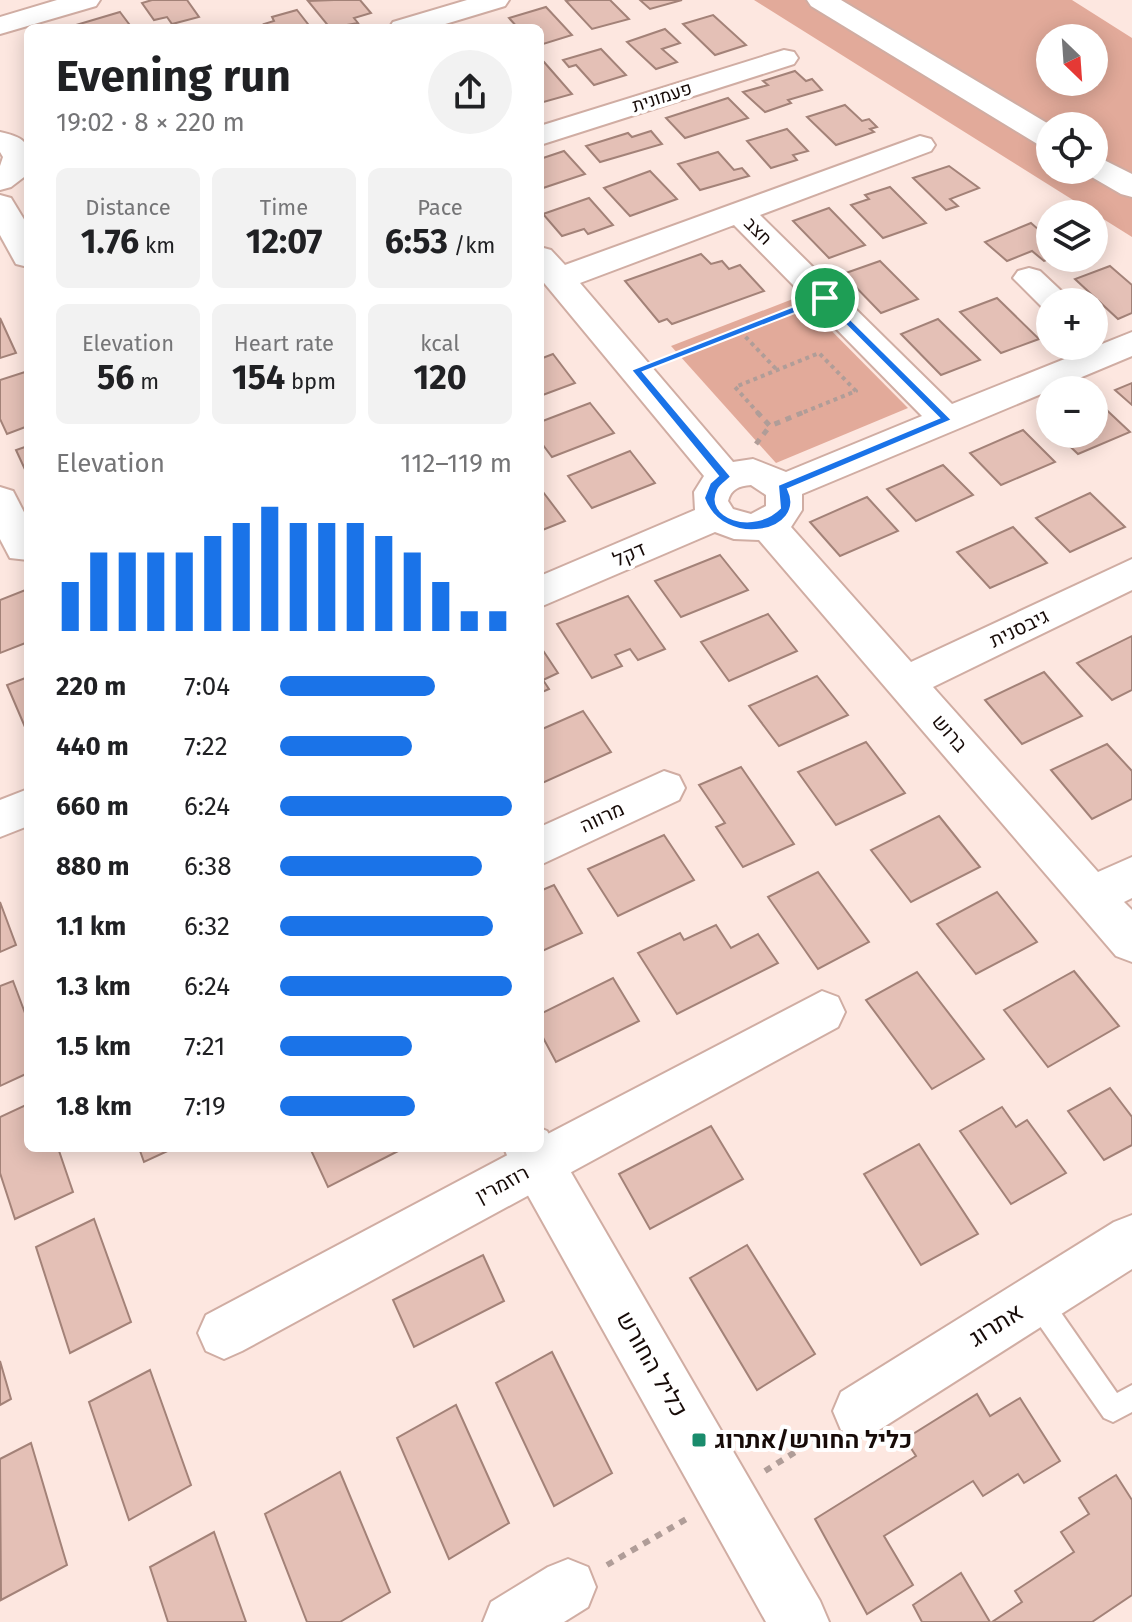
<!DOCTYPE html>
<html lang="en">
<head>
<meta charset="utf-8">
<style>
  body { margin:0; font-family:"Fira Sans",Heebo,sans-serif; background:#f2f2f2; color:#202124; height:100vh; display:flex; flex-direction:column; font-size:30px; white-space:nowrap }
  * { box-sizing:border-box; margin:0 }
  p { font-size:26px; color:#757577 }
  .icon { flex:none; width:44px; height:44px; fill:none; stroke:currentColor; stroke-width:2; stroke-linecap:round; stroke-linejoin:round }
  .map { position:relative; flex:1; overflow:hidden }
  .panel { position:absolute; left:24px; top:24px; width:520px; height:1128px; display:flex; flex-direction:column; background:#fff; border-radius:12px; box-shadow:0 4px 20px #0003 }
  .panel>* { flex:none }
  .needle { width:52px; rotate:155deg }
  .controls { position:absolute; left:1036px; top:24px; display:grid; gap:16px }
  .controls a { display:grid; place-items:center; width:72px; height:72px; border-radius:50%; background:#fff; box-shadow:0 4px 20px #0003; font-size:40px }
  .pin { position:absolute; display:grid; place-items:center; width:68px; height:68px; color:#fff; margin:-34px; border:4px solid #fff; border-radius:50%; box-shadow:0 2px 8px #0007 }
  .round { display:grid; place-items:center; flex:none; width:84px; height:84px; border-radius:42px; background:#f2f2f2 }
  .overview { display:flex; align-items:center; justify-content:space-between; height:136px; padding:0 32px }
  h1 { font-size:44px; font-weight:700; line-height:60px }
  .stats { display:grid; grid-template-columns:repeat(3,1fr); gap:12px; height:136px; padding:8px 32px }
  .stats div { display:grid; align-content:center; border-radius:12px; background:#f2f2f2; text-align:center }
  .stats b { font-size:34px; font-weight:700 }
  .stats small { font-size:22px; font-weight:400 }
  .stats p { font-size:22px }
  .chart { height:224px; padding:16px 32px }
  .chart p { display:flex; justify-content:space-between }
  .chart svg { width:100%; height:144px; margin-top:8px; stroke:#1a73e8; stroke-width:6 }
  ul { padding:0 32px; list-style:none; font-size:26px }
  li { display:grid; grid-template-columns:128px 96px 1fr; align-items:center; height:60px }
  li i { height:20px; border-radius:10px; background:#1a73e8 }
  .map>svg:first-child { display:block }
  .green { fill:#e2aa9a; fill-rule:evenodd }
  .building { fill:#e4c0b6; stroke:#a38278; stroke-width:2 }
  .lines { fill:none; stroke-linecap:round; stroke-linejoin:round }
  .service-casing { stroke:#d0ada3; stroke-width:4 }
  .minor-casing { stroke:#d0ada3; stroke-width:4 }
  .tertiary-casing { stroke:#d0ada3; stroke-width:4 }
  .secondary-casing { stroke:#d0ada3; stroke-width:4 }
  .path-far2 { stroke:#b09d98; stroke-width:4; stroke-dasharray:4 4; stroke-linecap:butt }
  .path-far1 { stroke:#b09d98; stroke-width:5; stroke-dasharray:6 6; stroke-linecap:butt }
  .path { stroke:#b09d98; stroke-width:6; stroke-dasharray:7 7; stroke-linecap:butt }
  .service { fill:#fff; fill-rule:evenodd }
  .minor { fill:#fff; fill-rule:evenodd }
  .tertiary { fill:#fff; fill-rule:evenodd }
  .secondary { fill:#fff; fill-rule:evenodd }
  .route { fill:#1a73e8; stroke:#fff; stroke-width:2; fill-rule:evenodd }
  .poi-dot { fill:#1a8c6c; stroke:#fff; stroke-width:3 }
  .labels { text-anchor:middle; dominant-baseline:central; stroke-width:8; stroke-linejoin:round; paint-order:stroke }
  .far-street-label { font-size:18px; fill:#170b08; stroke:#fff }
  .street-label { font-size:20px; fill:#170b08; stroke:#fff }
  .near-street-label { font-size:24px; fill:#170b08; stroke:#fff }
  .near-poi-label { font-size:24px; font-weight:bold; fill:#170b08; stroke:#fff; text-anchor:start }
</style>
</head>
<body>
<div class="map">
<svg width="1132" height="1622" viewBox="0 0 1132 1622">
  <rect width="100%" height="100%" fill="#fde7e0"/>
  <g class="green">
    <path d="M754,0H1072L1132,38V237ZM1050,38H1094V82H1050ZM1050,126H1094V170H1050Z"/>
    <polygon points="798,297 908,408 776,463 671,346"/>
  </g>
  <g class="building">
    <polygon points="152,0 187,0 199,17 172,24 167,17 154,20 142,3"/>
    <polygon points="334,0 360,0 371,13 354,18 358,23 330,28 308,1"/>
    <polygon points="571,0 610,0 629,19 592,29 566,1"/>
    <polygon points="640,0 682,0 650,9"/>
    <polygon points="546,7 572,35 540,45 540,28 518,28 509,18"/>
    <polygon points="297,10 311,28 267,28 264,24 274,21 272,17"/>
    <polygon points="120,12 132,28 79,28 76,25"/>
    <polygon points="713,15 746,45 715,55 683,24"/>
    <polygon points="665,29 680,43 662,49 677,62 656,69 627,42"/>
    <polygon points="601,49 626,75 594,85 576,65 569,67 563,60"/>
    <polygon points="544,62 572,94 540,103 540,64"/>
    <polygon points="795,71 806,81 812,79 822,90 788,100 791,103 765,112 743,92 768,85 763,81"/>
    <polygon points="728,98 748,118 685,138 666,118"/>
    <polygon points="845,105 862,121 869,119 877,127 870,129 874,132 836,145 807,117"/>
    <polygon points="787,129 808,151 793,155 797,160 771,168 747,141"/>
    <polygon points="651,131 662,144 600,162 586,146 628,133 632,137"/>
    <polygon points="564,151 585,174 540,189 540,159"/>
    <polygon points="718,152 734,170 742,168 749,176 700,190 678,164"/>
    <polygon points="949,166 979,188 950,199 958,206 946,210 913,178"/>
    <polygon points="650,171 677,199 630,216 604,188"/>
    <polygon points="890,187 926,223 883,238 851,205 869,199 865,195"/>
    <polygon points="589,198 613,225 588,234 584,229 562,236 543,214"/>
    <polygon points="829,208 865,245 829,258 793,221"/>
    <polygon points="1031,223 1040,231 1050,228 1050,258 1053,258 1044,261 1032,251 1007,261 985,242"/>
    <polygon points="701,254 711,264 722,261 729,269 740,265 764,291 672,324 667,319 659,322 625,281"/>
    <polygon points="880,261 918,299 881,313 843,274"/>
    <polygon points="1110,266 1132,285 1132,313 1118,319 1075,279"/>
    <polygon points="997,298 1039,339 1001,353 960,312"/>
    <polygon points="0,318 16,353 0,358"/>
    <polygon points="938,319 980,360 941,375 901,334"/>
    <polygon points="553,354 575,383 540,396 540,359"/>
    <polygon points="25,372 28,378 28,426 7,434 0,419 0,380"/>
    <polygon points="1132,383 1132,405 1115,390"/>
    <polygon points="1097,401 1130,432 1078,454 1057,434 1094,434 1094,403"/>
    <polygon points="590,403 614,433 552,457 540,441 540,422"/>
    <polygon points="1023,430 1055,462 1001,485 970,453"/>
    <polygon points="28,446 28,476 16,450"/>
    <polygon points="630,451 655,483 592,508 568,476"/>
    <polygon points="943,465 973,495 916,521 887,489"/>
    <polygon points="540,488 565,521 540,531"/>
    <polygon points="1090,493 1125,527 1070,552 1036,518"/>
    <polygon points="867,497 898,531 840,556 810,522"/>
    <polygon points="1013,527 1047,563 990,588 957,552"/>
    <polygon points="720,555 748,590 681,617 655,581"/>
    <polygon points="28,589 28,642 0,653 0,600"/>
    <polygon points="628,596 665,649 638,660 630,649 615,655 622,666 592,678 557,624"/>
    <polygon points="768,614 797,651 729,681 701,642"/>
    <polygon points="1132,636 1132,690 1112,700 1077,663"/>
    <polygon points="540,646 558,673 543,680 549,689 540,693"/>
    <polygon points="1044,672 1082,716 1022,744 985,700"/>
    <polygon points="817,676 848,715 779,746 749,706"/>
    <polygon points="28,677 28,734 7,685"/>
    <polygon points="583,711 611,752 540,784 540,730"/>
    <polygon points="866,742 905,793 836,825 798,772"/>
    <polygon points="1107,744 1132,771 1132,799 1092,819 1051,770"/>
    <polygon points="741,767 794,844 743,867 716,827 725,823 699,785"/>
    <polygon points="939,816 980,867 911,902 871,850"/>
    <polygon points="664,835 694,880 618,916 588,869"/>
    <polygon points="818,872 869,942 818,969 768,897"/>
    <polygon points="554,885 582,933 540,952 540,891"/>
    <polygon points="997,892 1037,942 976,974 937,924"/>
    <polygon points="0,902 16,945 0,952"/>
    <polygon points="716,925 731,948 758,934 778,963 677,1014 638,953 680,933 684,940"/>
    <polygon points="1074,971 1119,1026 1048,1067 1004,1010"/>
    <polygon points="917,972 984,1059 932,1089 866,1000"/>
    <polygon points="613,978 639,1021 556,1062 540,1032 540,1014"/>
    <polygon points="13,981 28,1021 28,1073 0,1086 0,986"/>
    <polygon points="1110,1088 1132,1117 1132,1145 1104,1160 1068,1111"/>
    <polygon points="28,1104 28,1148 58,1148 73,1192 15,1219 0,1173 0,1117"/>
    <polygon points="1002,1107 1016,1127 1027,1120 1066,1173 1011,1204 960,1131"/>
    <polygon points="711,1126 743,1179 650,1229 619,1174"/>
    <polygon points="919,1144 978,1234 921,1265 864,1174"/>
    <polygon points="139,1148 174,1148 144,1162"/>
    <polygon points="310,1148 404,1148 328,1187"/>
    <polygon points="94,1219 131,1322 70,1353 36,1247"/>
    <polygon points="747,1245 815,1354 757,1390 690,1278"/>
    <polygon points="483,1255 504,1301 414,1347 393,1300"/>
    <polygon points="552,1352 612,1473 554,1506 496,1383"/>
    <polygon points="0,1361 11,1399 0,1405"/>
    <polygon points="150,1370 191,1485 129,1520 89,1402"/>
    <polygon points="977,1394 990,1416 1020,1398 1060,1461 1024,1483 1018,1474 983,1496 973,1481 884,1536 913,1585 867,1614 815,1519 916,1456 905,1439"/>
    <polygon points="456,1405 509,1523 449,1559 397,1438"/>
    <polygon points="31,1443 67,1565 1,1600 0,1459"/>
    <polygon points="340,1472 390,1592 340,1622 307,1622 265,1514"/>
    <polygon points="1116,1475 1132,1500 1132,1595 1092,1622 992,1622 1022,1602 1015,1591 1074,1552 1061,1532 1089,1514 1079,1498"/>
    <polygon points="214,1532 246,1622 168,1622 150,1567"/>
    <polygon points="961,1573 990,1622 922,1622 913,1605"/>
  </g>
  <g class="lines">
    <g class="service-casing">
      <polygon id="service" points="1037,1288 1046,1291 1117,1393 1132,1385 1132,1412 1113,1422 1104,1418 1028,1309 1025,1300 1028,1291"/>
    </g>
    <g class="minor-casing">
      <g id="minor">
        <polygon points="57,0 100,0 96,6 0,34 0,17"/>
        <polygon points="467,0 509,0 505,6 432,28 389,28 393,22"/>
        <polygon points="784,50 794,52 798,58 794,64 540,145 540,126"/>
        <path d="M920,136L931,139L935,145L931,151L760,215L952,404L1132,332V356L802,494V510L791,527L911,662L1132,559V590L933,687L1098,872L1132,857V898L1124,902L1132,910V962L1116,956L759,540L734,539L715,532L540,607V576L695,510L694,492L704,476L540,278V247L551,250L565,265ZM734,225L922,416L786,472L753,459L733,462L580,283ZM751,485L766,495V506L751,514L733,509L728,501C731,489 739,486 751,485Z"/>
        <polygon points="1029,268 1040,271 1073,302 1050,302 1050,311 1045,310 1013,278 1018,271"/>
        <polygon points="0,487 13,491 28,520 28,560 10,558 0,539"/>
        <polygon points="664,771 679,776 685,788 679,800 540,865 540,827"/>
        <polygon points="28,789 28,826 0,837 0,800"/>
        <polygon points="822,991 838,997 845,1012 838,1027 242,1351 224,1359 206,1351 198,1333 206,1315 521,1148 540,1148 540,1138"/>
        <polygon points="1132,1215 1132,1269 879,1430 860,1438 841,1430 833,1411 841,1392 1114,1222"/>
        <polygon points="568,1559 588,1567 596,1587 588,1607 564,1622 483,1622 491,1602 548,1567"/>
      </g>
    </g>
    <g class="tertiary-casing">
      <g id="tertiary">
        <path d="M0,132C31,139 28,144 28,174L11,187L0,190V166L3,157L0,152Z"/>
        <polygon points="0,195 11,198 28,226 28,267 16,264 0,235"/>
        <polygon points="540,1128 547,1131 820,1601 829,1622 766,1622 511,1165 504,1148 540,1148"/>
      </g>
    </g>
    <g class="secondary-casing">
      <g id="secondary">
        <polygon points="807,0 841,0 1052,126 1050,147 1039,145 811,6"/>
        <polygon points="1094,155 1132,174 1132,197 1121,194 1083,172 1094,170"/>
      </g>
    </g>
    <g class="path-far2">
      <polyline points="740,331 777,370"/>
      <polyline points="665,359 794,310"/>
      <polyline points="759,414 735,387 819,353 856,391 799,414"/>
    </g>
    <g class="path-far1">
      <polyline points="757,412 770,426 804,412"/>
      <polyline points="756,444 770,426"/>
    </g>
    <g class="path">
      <polyline points="765,1471 824,1434"/>
      <polyline points="607,1565 688,1518"/>
    </g>
    <use href="#service" class="service"/>
    <use href="#minor" class="minor"/>
    <use href="#tertiary" class="tertiary"/>
    <use href="#secondary" class="secondary"/>
  </g>
  <path class="route" d="M825,294L952,420L788,489C809,532 723,551 704,498L710,483L718,476L631,370ZM823,302L939,418L778,485L780,508C753,535 704,517 718,490C720,485 727,481 731,477L729,474L643,372Z"/>
  <rect class="poi-dot" x="691" y="1432" width="16" height="16" rx="4"/>
  <g class="labels">
    <g class="far-street-label">
      <text transform="translate(662 97) rotate(-18)">פעמונית</text>
      <text transform="translate(758 231) rotate(45)">חצב</text>
    </g>
    <g class="street-label">
      <text transform="translate(629 554) rotate(-23)">דקל</text>
      <text transform="translate(1019 628) rotate(-26)">גיבסנית</text>
      <text transform="translate(950 733) rotate(49)">ברוש</text>
      <text transform="translate(602 817) rotate(-25)">מרווה</text>
      <text transform="translate(502 1184) rotate(-28)">רוזמרין</text>
    </g>
    <g class="near-street-label">
      <text transform="translate(996 1325) rotate(-32)">אתרוג</text>
      <text transform="translate(652 1364) rotate(60)">כליל החורש</text>
    </g>
    <g class="near-poi-label">
      <text x="715" y="1440">כליל החורש/אתרוג</text>
    </g>
  </g>
</svg>
<div class="controls">
<a><svg class="needle" viewBox="-14 -14 28 28"><path d="M0-13l5 13h-10z" fill="#e53935"/><path d="M0 13l5-13h-10z" fill="#757577"/></svg></a>
<a><svg class="icon" aria-label="locate" viewBox="0 0 24 24"><circle cx="12" cy="12" r="6"/><path d="M12 2v4M12 18v4M2 12h4M18 12h4"/></svg></a>
<a><svg class="icon" aria-label="layers" viewBox="0 0 24 24"><path d="M12 4l9 5-9 5-9-5zM3 14l9 5 9-5"/></svg></a>
<a>+</a>
<a>−</a>
</div>
<div class="pin" style="left:825px;top:298px;background:#1e9e55"><svg class="icon" aria-label="arrive" viewBox="0 0 24 24"><path d="M6 21V4h12l-3 4 3 4H6"/></svg></div>
<section class="panel">
<div class="overview"><div><h1>Evening run</h1><p>19:02 · 8 × 220 m</p></div><a class="round"><svg class="icon" aria-label="share" viewBox="0 0 24 24"><path d="M12 15V3M7 8l5-5 5 5M5 13v7h14v-7"/></svg></a></div>
<div class="stats">
<div><p>Distance</p><b>1.76<small> km</small></b></div>
<div><p>Time</p><b>12:07</b></div>
<div><p>Pace</p><b>6:53<small> /km</small></b></div>
</div>
<div class="stats">
<div><p>Elevation</p><b>56<small> m</small></b></div>
<div><p>Heart rate</p><b>154<small> bpm</small></b></div>
<div><p>kcal</p><b>120</b></div>
</div>
<div class="chart"><p><span>Elevation</span>112–119 m</p>
<svg viewBox="0 0 160 44" preserveAspectRatio="none"><path d="M5 44V29M15 44V20M25 44V20M35 44V20M45 44V20M55 44V15M65 44V11M75 44V6M85 44V11M95 44V11M105 44V11M115 44V15M125 44V20M135 44V29M145 44V38M155 44V38"/></svg>
</div>
<ul>
<li><b>220 m</b>7:04<i style="width:67%"></i></li>
<li><b>440 m</b>7:22<i style="width:57%"></i></li>
<li><b>660 m</b>6:24<i style="width:100%"></i></li>
<li><b>880 m</b>6:38<i style="width:87%"></i></li>
<li><b>1.1 km</b>6:32<i style="width:92%"></i></li>
<li><b>1.3 km</b>6:24<i style="width:100%"></i></li>
<li><b>1.5 km</b>7:21<i style="width:57%"></i></li>
<li><b>1.8 km</b>7:19<i style="width:58%"></i></li>
</ul>
</section>
</div>
</body>
</html>
